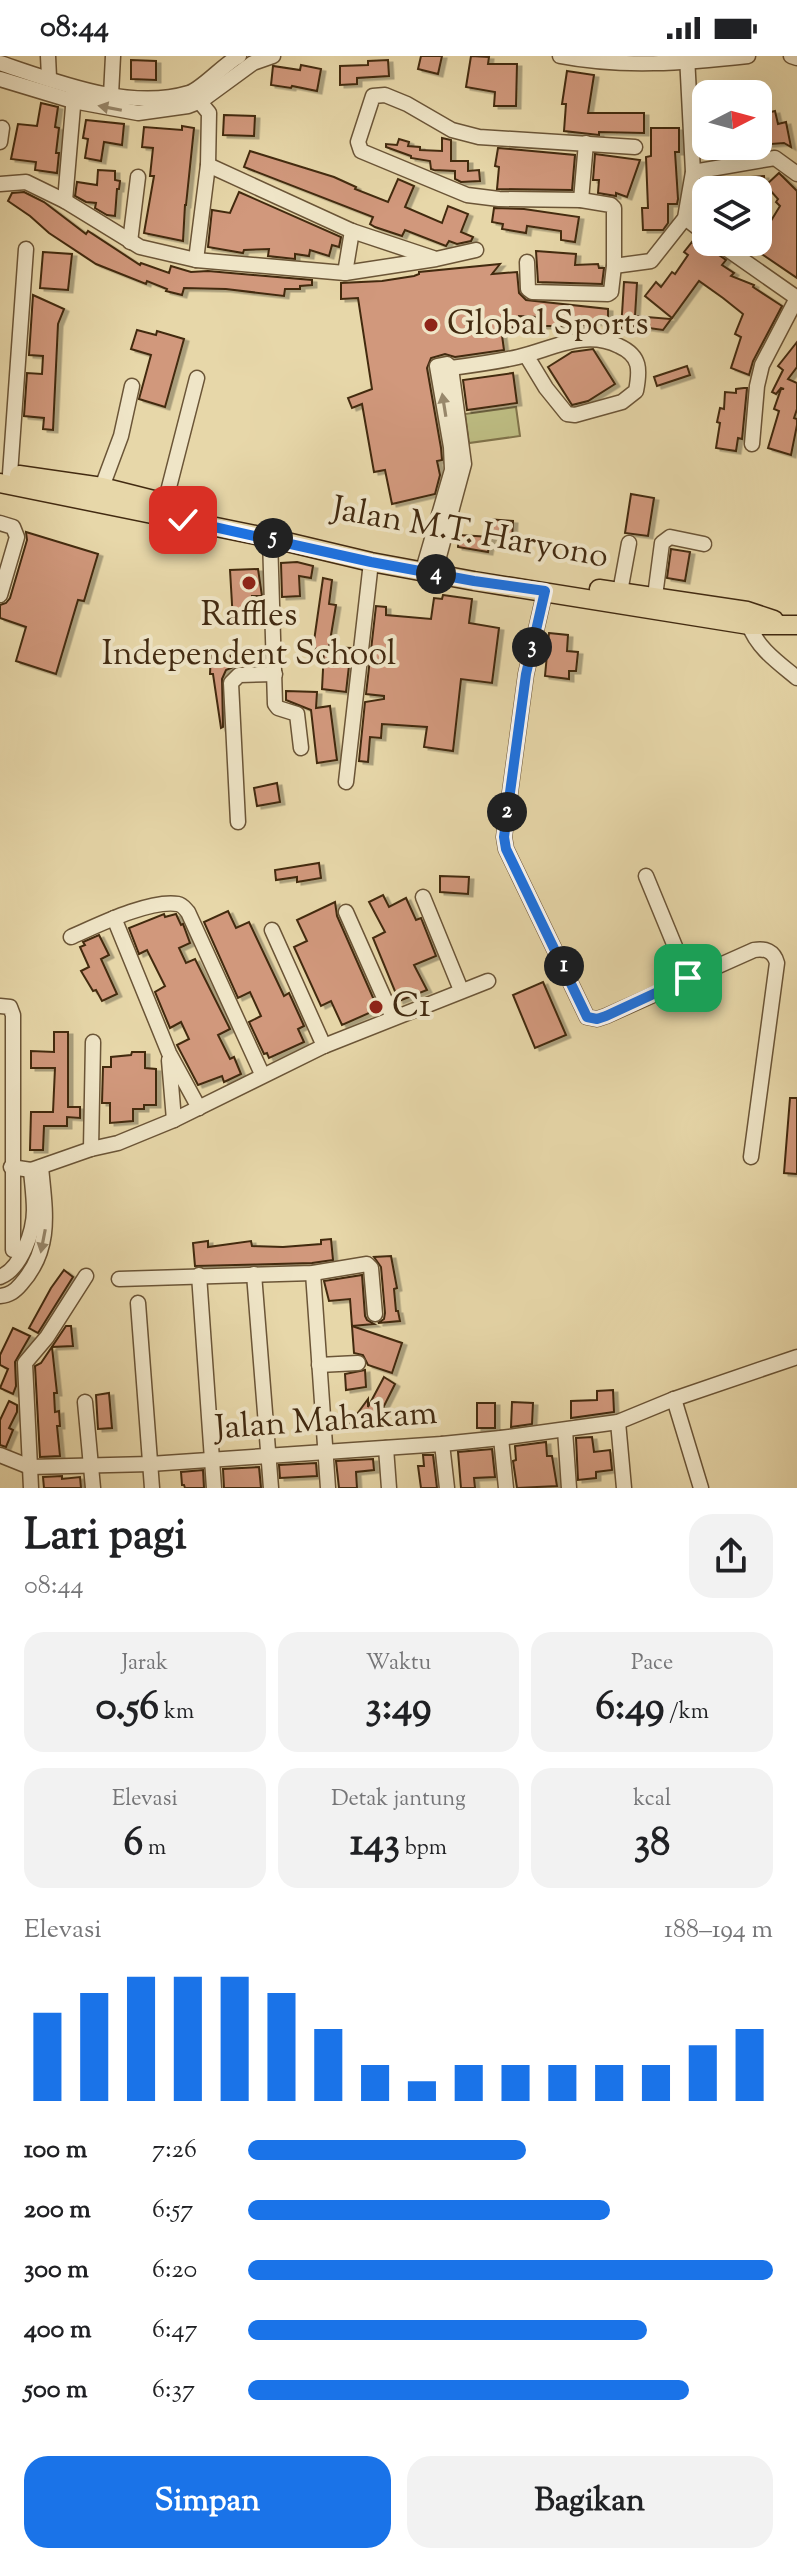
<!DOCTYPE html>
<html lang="id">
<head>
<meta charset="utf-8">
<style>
  body { margin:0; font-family:"Sorts Mill Goudy",serif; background:#f2f2f2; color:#202124; height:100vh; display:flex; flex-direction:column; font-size:30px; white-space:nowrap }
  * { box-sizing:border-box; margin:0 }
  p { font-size:26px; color:#757577 }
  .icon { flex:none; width:44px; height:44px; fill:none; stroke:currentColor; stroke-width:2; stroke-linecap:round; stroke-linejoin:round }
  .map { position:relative; height:1432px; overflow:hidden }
  .sheet { display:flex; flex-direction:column; background:#fff; flex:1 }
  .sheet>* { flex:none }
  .needle { width:52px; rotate:84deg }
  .fabs { position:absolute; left:692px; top:24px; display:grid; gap:16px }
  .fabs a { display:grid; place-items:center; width:80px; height:80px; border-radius:16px; background:#fff; box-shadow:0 8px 32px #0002; font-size:40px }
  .pin { position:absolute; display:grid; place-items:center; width:68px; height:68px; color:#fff; margin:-34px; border-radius:16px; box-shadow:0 4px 12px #0006 }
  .km { position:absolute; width:40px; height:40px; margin:-20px; border-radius:50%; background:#222; color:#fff; font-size:22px; line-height:40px; text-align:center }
  .round { display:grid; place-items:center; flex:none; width:84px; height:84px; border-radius:24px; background:#f2f2f2 }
  .overview { display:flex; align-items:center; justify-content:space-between; height:136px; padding:0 24px }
  h1 { font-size:44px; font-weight:800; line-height:60px }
  .metrics { display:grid; grid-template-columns:repeat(3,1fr); gap:12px; height:136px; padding:8px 24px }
  .metrics div { display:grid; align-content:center; border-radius:20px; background:#f2f2f2; text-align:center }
  .metrics b { font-size:40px; font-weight:800 }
  .metrics small { font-size:22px; font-weight:400 }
  .metrics p { font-size:22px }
  .chart { height:224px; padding:16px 24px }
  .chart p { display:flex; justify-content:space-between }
  .chart svg { width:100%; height:144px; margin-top:8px; stroke:#1a73e8; stroke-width:6 }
  .action { display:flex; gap:16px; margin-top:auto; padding:16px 24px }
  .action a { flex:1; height:92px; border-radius:24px; background:#1a73e8; color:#fff; font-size:32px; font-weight:800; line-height:92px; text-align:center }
  .action a+a { background:#f2f2f2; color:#202124 }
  ul { padding:0 24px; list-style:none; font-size:26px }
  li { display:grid; grid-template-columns:128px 96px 1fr; align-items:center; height:60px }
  li i { height:20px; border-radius:10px; background:#1a73e8 }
  .status { display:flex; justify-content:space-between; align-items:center; height:56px; padding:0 40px; background:#fff; direction:ltr }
  .status svg { height:22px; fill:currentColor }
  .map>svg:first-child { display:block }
  .green { fill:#bdbc82; stroke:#80734a; stroke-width:2 }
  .building { fill:#d1987c; stroke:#422a11; stroke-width:2; filter:url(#shadow) }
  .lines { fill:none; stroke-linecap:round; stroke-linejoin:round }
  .minor-casing { stroke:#6b5537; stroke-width:17 }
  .major-casing { stroke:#422a11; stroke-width:21 }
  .minor { stroke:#efe5c7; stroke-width:14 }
  .major { stroke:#e7d7a9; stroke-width:18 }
  .oneway { fill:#98886c }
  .route-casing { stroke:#fff; stroke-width:16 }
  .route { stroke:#1a73e8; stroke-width:10 }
  .poi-dot { fill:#8f2418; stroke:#efe5c7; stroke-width:3 }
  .labels { text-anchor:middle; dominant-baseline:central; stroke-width:8; stroke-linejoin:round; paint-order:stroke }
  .poi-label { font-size:34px; fill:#422a11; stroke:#efe5c7; text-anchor:start }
  .street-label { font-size:34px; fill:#422a11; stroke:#efe5c7 }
</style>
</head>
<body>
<div class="status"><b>08:44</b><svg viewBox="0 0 49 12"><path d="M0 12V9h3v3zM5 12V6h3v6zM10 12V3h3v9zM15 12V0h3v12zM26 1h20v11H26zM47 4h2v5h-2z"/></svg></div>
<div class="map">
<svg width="797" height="1432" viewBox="0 0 797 1432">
  <defs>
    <filter id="shadow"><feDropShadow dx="4.5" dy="2.5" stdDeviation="0" flood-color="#0004"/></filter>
  </defs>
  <rect width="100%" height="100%" fill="#e7d7a9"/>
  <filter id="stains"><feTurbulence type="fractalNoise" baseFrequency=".0025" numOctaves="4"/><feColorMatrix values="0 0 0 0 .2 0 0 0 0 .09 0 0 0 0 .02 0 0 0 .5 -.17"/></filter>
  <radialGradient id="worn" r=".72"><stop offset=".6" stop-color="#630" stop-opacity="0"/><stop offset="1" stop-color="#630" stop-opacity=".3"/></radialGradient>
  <polygon class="green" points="516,351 520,380 469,387 465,358"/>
  <g class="building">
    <polygon points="421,0 442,0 438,18 418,13"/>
    <polygon points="471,0 489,1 488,8 517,8 516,50 494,50 495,36 466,31"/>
    <polygon points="131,4 156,5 156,24 131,23"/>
    <polygon points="388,4 389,20 357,22 357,28 340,29 340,10 368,9 368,5"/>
    <polygon points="301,9 321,13 317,35 292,30 291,32 271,29 273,10 300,14"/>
    <polygon points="567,15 594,19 588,57 644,57 644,77 599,76 599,79 564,75 566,48 562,48"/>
    <polygon points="41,47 58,51 55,71 59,72 56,97 59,97 57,117 35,114 36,106 11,103 18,68 37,70"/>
    <polygon points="775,55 778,68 786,66 791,91 784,87 758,89 758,59"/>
    <polygon points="224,59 255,60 254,80 223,79"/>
    <polygon points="86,64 124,68 122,89 104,86 101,105 85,102 88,83 83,82"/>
    <polygon points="182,70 194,72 186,149 185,149 183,185 144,177 154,120 150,120 153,92 142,91 144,71 182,74"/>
    <polygon points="651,72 679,72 679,96 675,96 678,143 677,148 668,148 668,167 663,174 643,174 642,152 648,152 646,101 651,100"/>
    <polygon points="442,82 451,84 451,105 468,105 468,115 479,114 480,125 461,126 455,123 455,115 434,114 431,113 430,105 411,102 411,100 386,91 386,88 397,89 399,83 409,86 408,90 420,91 420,94 442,95"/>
    <polygon points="498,92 575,99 572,134 497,133 499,111 495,110"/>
    <polygon points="250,95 334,121 356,131 355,133 388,146 398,123 414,130 405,151 442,167 448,150 468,158 461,176 473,181 471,185 457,188 449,185 446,190 405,174 402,180 375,171 370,168 373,161 244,111"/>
    <polygon points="595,98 640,104 627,141 616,137 616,140 598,137 599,124 593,124"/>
    <polygon points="98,114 115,115 115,124 120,125 119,133 117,133 115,160 107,159 95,152 96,147 86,146 75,140 77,126 97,129"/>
    <polygon points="779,117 797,135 797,222 744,186 758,186 758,179 763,171 766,173 780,150 776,146 778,143 770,134 740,134 739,122 764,120 765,130"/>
    <polygon points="24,136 44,146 86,178 88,175 140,209 141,207 169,217 171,210 191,216 208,215 312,224 312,229 300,230 300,233 285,233 284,240 226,233 184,232 182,239 166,235 167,233 147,225 146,228 96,208 49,177 30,160 8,145 12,137"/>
    <polygon points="239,136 341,181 339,191 332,189 329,200 310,194 309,200 295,198 295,203 268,200 269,193 244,194 243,197 208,191 212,154 230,157"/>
    <polygon points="494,152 524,153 579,161 575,186 561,184 561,175 527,170 526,177 502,173 503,168 492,166"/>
    <polygon points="699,185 726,204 722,209 734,217 731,220 754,229 753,231 782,250 753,305 749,319 731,312 741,281 735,278 743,258 723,242 699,225 672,262 645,240 656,226 661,231 672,216 675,218 688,199 684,196 692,186 696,189"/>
    <polygon points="536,195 576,198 575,209 598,208 599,212 604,212 602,228 538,226"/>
    <polygon points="43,196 72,198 68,234 40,232"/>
    <polygon points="500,208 492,218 517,216 519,237 526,244 608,253 608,267 584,266 584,269 576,270 536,270 537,261 519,260 519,271 501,272 504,294 455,301 445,298 431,302 427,312 441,392 442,404 437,405 440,419 435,438 392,448 385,414 374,416 362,348 352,352 348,342 372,333 358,242 341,243 341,227 382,225 414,220 419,218 419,216"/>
    <polygon points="624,226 637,227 635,260 671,263 663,274 634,270 634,274 621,274"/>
    <polygon points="33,239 64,253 58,268 53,374 43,373 44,362 24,360 27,317 42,318 43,300 29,299"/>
    <polygon points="137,274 156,279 157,275 184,283 165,351 139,343 151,299 131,293"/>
    <polygon points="797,286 797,311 788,323 797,327 797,353 794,362 797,363 797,369 791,399 768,392 779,355 774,353 781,333 784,333 781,332 776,338 772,336 783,314 778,310"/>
    <polygon points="593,293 615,328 588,345 572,349 548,311 572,296"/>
    <polygon points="687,310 690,319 657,330 654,321"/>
    <polygon points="513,317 517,347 467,354 463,324"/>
    <polygon points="744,332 747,332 742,383 738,382 736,395 716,392 720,367 717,366 720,352 724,353 725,336 736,337 736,333"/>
    <polygon points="631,438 654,442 648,480 625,477"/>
    <polygon points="487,463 513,465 512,483 485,481"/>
    <polygon points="26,476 98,498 84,545 78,544 56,618 16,605 26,571 0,562 0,549 6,547 10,542 27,484"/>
    <polygon points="459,479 491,481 488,496 458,491"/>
    <polygon points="671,493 690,496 685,525 667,522"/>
    <polygon points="297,506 313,510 311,522 299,520 300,540 282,541 281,507"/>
    <polygon points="258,513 262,540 252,540 254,569 242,569 242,564 233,565 230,514"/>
    <polygon points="323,522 332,524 329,548 336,549 329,591 351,592 346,636 322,633 324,594 313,592"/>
    <polygon points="443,539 472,543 469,567 499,572 492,627 461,623 453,695 424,691 427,671 382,668 381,682 370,681 368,706 359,705 365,646 384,643 384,640 366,638 376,550 386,551 386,559 431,563 434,542 442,543"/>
    <polygon points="549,577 568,579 567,595 578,596 576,615 569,615 569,623 545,620"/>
    <polygon points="254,595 263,596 264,608 238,609 226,614 222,623 223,671 221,672 213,618 210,618 211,596 227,596 227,600 253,601"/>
    <polygon points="286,635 317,636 316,652 330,650 337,704 317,707 311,654 286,644"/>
    <polygon points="277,727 280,746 257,750 254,732"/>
    <polygon points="319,807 321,822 297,826 297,821 276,824 275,814"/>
    <polygon points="440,820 469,821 468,838 440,836"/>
    <polygon points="383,839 389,851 406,842 416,864 421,862 436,900 414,909 427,934 399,945 373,882 385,876 369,846"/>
    <polygon points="335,846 337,860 378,953 342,969 331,945 321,950 294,891 307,885 297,864"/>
    <polygon points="228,855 236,872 249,866 284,940 289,937 304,970 298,973 304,986 269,1002 267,997 264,998 249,966 261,960 250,936 238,942 204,866"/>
    <polygon points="164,858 165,861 176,858 181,869 183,868 190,887 179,892 186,907 195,903 230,973 218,979 230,1003 234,1001 241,1018 224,1026 222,1020 198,1029 177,989 189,983 181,966 170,972 155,936 165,930 147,894 139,898 129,872"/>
    <polygon points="99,879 109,899 101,903 117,938 102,945 96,934 93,935 81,915 89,911 80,891 85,889 83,886"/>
    <polygon points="543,926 566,979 535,992 513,939"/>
    <polygon points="54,976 68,976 68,1051 80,1051 80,1062 67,1061 67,1070 44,1070 43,1094 30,1094 31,1056 53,1056 55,1012 31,1012 31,995 54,996"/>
    <polygon points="132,996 145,996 145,1012 156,1013 156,1049 144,1049 144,1053 133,1053 133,1065 110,1067 110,1047 102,1047 103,1011 111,1011 111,1001 131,999"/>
    <polygon points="790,1042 797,1042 797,1118 784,1117"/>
    <polygon points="331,1183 333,1204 312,1207 195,1210 193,1187 208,1185 208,1191 251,1185 252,1190 283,1191 321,1188 321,1184"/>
    <polygon points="391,1200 397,1232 394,1233 396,1255 398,1255 400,1265 378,1267 384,1263 385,1257 381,1211 374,1201"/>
    <polygon points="64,1214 73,1221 38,1277 29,1272 51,1232"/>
    <polygon points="362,1219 365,1260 367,1264 374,1268 352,1270 350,1243 329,1245 324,1225"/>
    <polygon points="66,1270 71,1270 73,1290 52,1291 57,1337 54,1337 55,1356 59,1355 60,1370 57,1370 60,1400 40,1401 35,1310 41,1307"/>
    <polygon points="352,1270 402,1287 392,1317 368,1309 363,1299 354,1297"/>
    <polygon points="13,1272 30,1280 15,1306 16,1330 13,1338 0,1332 8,1313 0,1309 0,1299"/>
    <polygon points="365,1314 366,1331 346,1334 345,1318"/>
    <polygon points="384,1321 395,1328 382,1354 370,1369 349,1369 368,1343 368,1351"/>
    <polygon points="613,1334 614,1356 571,1362 571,1345 597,1344 597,1335"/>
    <polygon points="109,1337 112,1372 98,1373 96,1339"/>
    <polygon points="9,1345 17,1349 17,1356 9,1372 13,1374 6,1391 0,1389 0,1364"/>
    <polygon points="512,1346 533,1347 532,1368 511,1371"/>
    <rect x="477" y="1347" width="18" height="25"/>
    <polygon points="592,1381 594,1396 610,1394 612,1414 596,1416 596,1422 578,1424 576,1382"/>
    <polygon points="546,1386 547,1400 552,1400 557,1430 517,1432 513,1405 516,1404 515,1390"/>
    <polygon points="492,1393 495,1421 474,1422 475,1432 461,1432 458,1396"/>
    <polygon points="423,1399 433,1399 437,1432 421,1432 418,1410 424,1410"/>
    <polygon points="373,1403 374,1414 356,1416 357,1432 339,1432 336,1405"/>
    <polygon points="316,1407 317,1420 280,1422 279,1409"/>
    <polygon points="259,1411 261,1432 224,1432 223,1413"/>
    <polygon points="203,1414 204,1432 185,1432 184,1429 182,1429 181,1416"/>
    <polygon points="62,1420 62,1423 80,1421 81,1432 44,1432 43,1421"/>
  </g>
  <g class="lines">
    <g class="minor-casing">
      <g id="minor">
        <polyline points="48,0 49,21"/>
        <path d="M560,0C621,12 686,7 748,0"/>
        <polyline points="791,0 797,2"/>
        <path d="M0,7C57,26 129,55 189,37C202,33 224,8 239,0"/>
        <polyline points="0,23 73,45 138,57 188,50 201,45 253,7 273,0"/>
        <polyline points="111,39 113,0"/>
        <polyline points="195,40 209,57 208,109 196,204"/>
        <polyline points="0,86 2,72"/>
        <polyline points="208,109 352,175 433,202"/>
        <polyline points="693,116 775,102 797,118"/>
        <polyline points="0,128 26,126 65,145 140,191 196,204 345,217 436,203 476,194"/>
        <polyline points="581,144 586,87"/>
        <polyline points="65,145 74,39"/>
        <polyline points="685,162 706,178"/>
        <polyline points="130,186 138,121"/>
        <polyline points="717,186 797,242 762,309 757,330 752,388"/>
        <polyline points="527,206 528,233 532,236 608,238 611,236 614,210 614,152 611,149 581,144 499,143 467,139 361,95 358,86 373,40 385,39 407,48 452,74 479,81 635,91"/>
        <polyline points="614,210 651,205 685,162 693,116 687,0"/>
        <polyline points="345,217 352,175"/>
        <path d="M451,312C474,309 496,306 518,301C552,293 585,273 619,290C641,300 640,314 636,335L622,346L575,359L567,358L546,332L526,299"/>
        <polyline points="10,418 26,193"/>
        <polyline points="102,431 121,380 132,330"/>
        <polyline points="165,447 197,322"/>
        <polyline points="0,467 13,471 17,481 0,539"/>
        <polyline points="270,482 275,648 278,652 297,658 301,692"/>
        <polyline points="425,507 452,414 451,391 437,310 447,308 451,312 464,408 437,508"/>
        <path d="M545,535L526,618L504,781L506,793L587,961L597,963L606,960L754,894C765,892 774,895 777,907L751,1101"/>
        <polyline points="620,536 629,487"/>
        <polyline points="655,540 662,487 670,481 704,488"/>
        <path d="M749,569C757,592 779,607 797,622"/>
        <polyline points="346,726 371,506"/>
        <polyline points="238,766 231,627 239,619 275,618"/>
        <polyline points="646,820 688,922"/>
        <polyline points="423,841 461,934"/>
        <polyline points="346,856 393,962"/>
        <polyline points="114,862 169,997 199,1052"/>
        <polyline points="272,874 324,990"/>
        <path d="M71,881C96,870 150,843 178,848C183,849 185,853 188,856L262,1018"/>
        <polyline points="0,950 10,951 13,959 13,1194"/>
        <polyline points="169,1004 174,1064"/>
        <polyline points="91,1093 93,986"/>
        <polyline points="11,1111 31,1114 91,1093 118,1087 174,1064 324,990 488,925"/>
        <polyline points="313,1217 328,1432"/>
        <polyline points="254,1218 271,1432"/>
        <polyline points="199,1219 214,1432"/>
        <path d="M0,1221C21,1213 34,1175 34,1154C34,1141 32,1127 31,1114"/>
        <polyline points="119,1223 313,1217 367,1208 371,1212 375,1258"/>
        <path d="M0,1240C10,1239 15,1235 21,1228C53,1192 45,1155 41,1111"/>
        <polyline points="138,1247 152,1432"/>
        <polyline points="319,1309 358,1307"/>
        <polyline points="674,1343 701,1432"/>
        <polyline points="85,1346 93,1432"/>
        <polyline points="618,1366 624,1432"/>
        <polyline points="565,1374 569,1432"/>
        <polyline points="501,1382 506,1432"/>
        <polyline points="442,1388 447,1432"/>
        <polyline points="386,1392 389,1432"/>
        <polyline points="0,1399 30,1411 150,1408 442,1388 501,1382 618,1366 674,1343 797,1301"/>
        <polyline points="31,1432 25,1307 47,1281 86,1220"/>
      </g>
    </g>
    <g class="major-casing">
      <g id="major">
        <polyline points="19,419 102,431 205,457"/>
        <polyline points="0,427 270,482 371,506 474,525 749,569 797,569"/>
        <polyline points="599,533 747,555 774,564"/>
      </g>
    </g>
    <use href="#minor" class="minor"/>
    <use href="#major" class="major"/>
  </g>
  <defs><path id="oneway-solid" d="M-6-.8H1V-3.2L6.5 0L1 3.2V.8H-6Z" transform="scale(2)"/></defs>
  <g class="oneway">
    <use href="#oneway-solid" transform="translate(110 52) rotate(-169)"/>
    <use href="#oneway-solid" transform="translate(444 349) rotate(-99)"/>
    <use href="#oneway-solid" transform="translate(43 1185) rotate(101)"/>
  </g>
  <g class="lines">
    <g class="route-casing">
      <polyline id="route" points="183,464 371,506 474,525 545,535 526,618 504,781 506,793 587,961 597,963 606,960 688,922"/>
    </g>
    <use href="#route" class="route"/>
  </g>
  <g class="poi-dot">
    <circle cx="431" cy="269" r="8"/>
    <circle cx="249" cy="527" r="8"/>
    <circle cx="376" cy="951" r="8"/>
  </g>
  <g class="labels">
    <g class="poi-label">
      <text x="447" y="269">Global Sports</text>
      <text x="249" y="560" text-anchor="middle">Raffles<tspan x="249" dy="39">Independent School</tspan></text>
      <text x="392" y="951">C1</text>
    </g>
    <g class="street-label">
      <text transform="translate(470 478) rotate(10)">Jalan M.T. Haryono</text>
      <text transform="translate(326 1366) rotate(-4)">Jalan Mahakam</text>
    </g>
  </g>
  <rect width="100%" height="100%" filter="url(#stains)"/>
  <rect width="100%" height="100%" fill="url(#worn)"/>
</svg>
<div class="fabs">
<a><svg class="needle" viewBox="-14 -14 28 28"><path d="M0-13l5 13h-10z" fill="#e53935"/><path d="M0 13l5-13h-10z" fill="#757577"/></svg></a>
<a><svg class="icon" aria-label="layers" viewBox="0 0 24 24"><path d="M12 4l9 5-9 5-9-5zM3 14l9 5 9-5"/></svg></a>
</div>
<div class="pin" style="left:688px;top:922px;background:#1e9e55"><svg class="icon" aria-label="arrive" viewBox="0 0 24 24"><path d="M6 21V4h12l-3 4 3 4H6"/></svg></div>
<div class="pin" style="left:183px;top:464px;background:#d93025"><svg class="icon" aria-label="check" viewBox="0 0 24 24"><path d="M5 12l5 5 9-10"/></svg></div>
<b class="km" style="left:564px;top:910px">1</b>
<b class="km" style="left:507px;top:756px">2</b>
<b class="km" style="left:532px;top:591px">3</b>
<b class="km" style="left:436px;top:518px">4</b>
<b class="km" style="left:273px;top:482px">5</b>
</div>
<section class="sheet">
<div class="overview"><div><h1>Lari pagi</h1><p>08:44</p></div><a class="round"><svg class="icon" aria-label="share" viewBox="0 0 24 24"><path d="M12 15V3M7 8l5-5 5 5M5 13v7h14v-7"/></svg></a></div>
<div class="metrics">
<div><p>Jarak</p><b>0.56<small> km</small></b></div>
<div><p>Waktu</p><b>3:49</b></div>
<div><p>Pace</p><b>6:49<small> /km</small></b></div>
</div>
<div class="metrics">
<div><p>Elevasi</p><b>6<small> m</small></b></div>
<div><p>Detak jantung</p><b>143<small> bpm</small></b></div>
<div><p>kcal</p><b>38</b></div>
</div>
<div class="chart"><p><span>Elevasi</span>188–194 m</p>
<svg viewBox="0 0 160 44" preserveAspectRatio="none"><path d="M5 44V17M15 44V11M25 44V6M35 44V6M45 44V6M55 44V11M65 44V22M75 44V33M85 44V38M95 44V33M105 44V33M115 44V33M125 44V33M135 44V33M145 44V27M155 44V22"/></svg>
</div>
<ul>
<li><b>100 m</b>7:26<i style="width:53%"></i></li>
<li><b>200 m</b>6:57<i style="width:69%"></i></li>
<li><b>300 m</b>6:20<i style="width:100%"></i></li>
<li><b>400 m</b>6:47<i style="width:76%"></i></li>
<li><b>500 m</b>6:37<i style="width:84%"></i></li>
</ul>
<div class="action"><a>Simpan</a><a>Bagikan</a></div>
</section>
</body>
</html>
